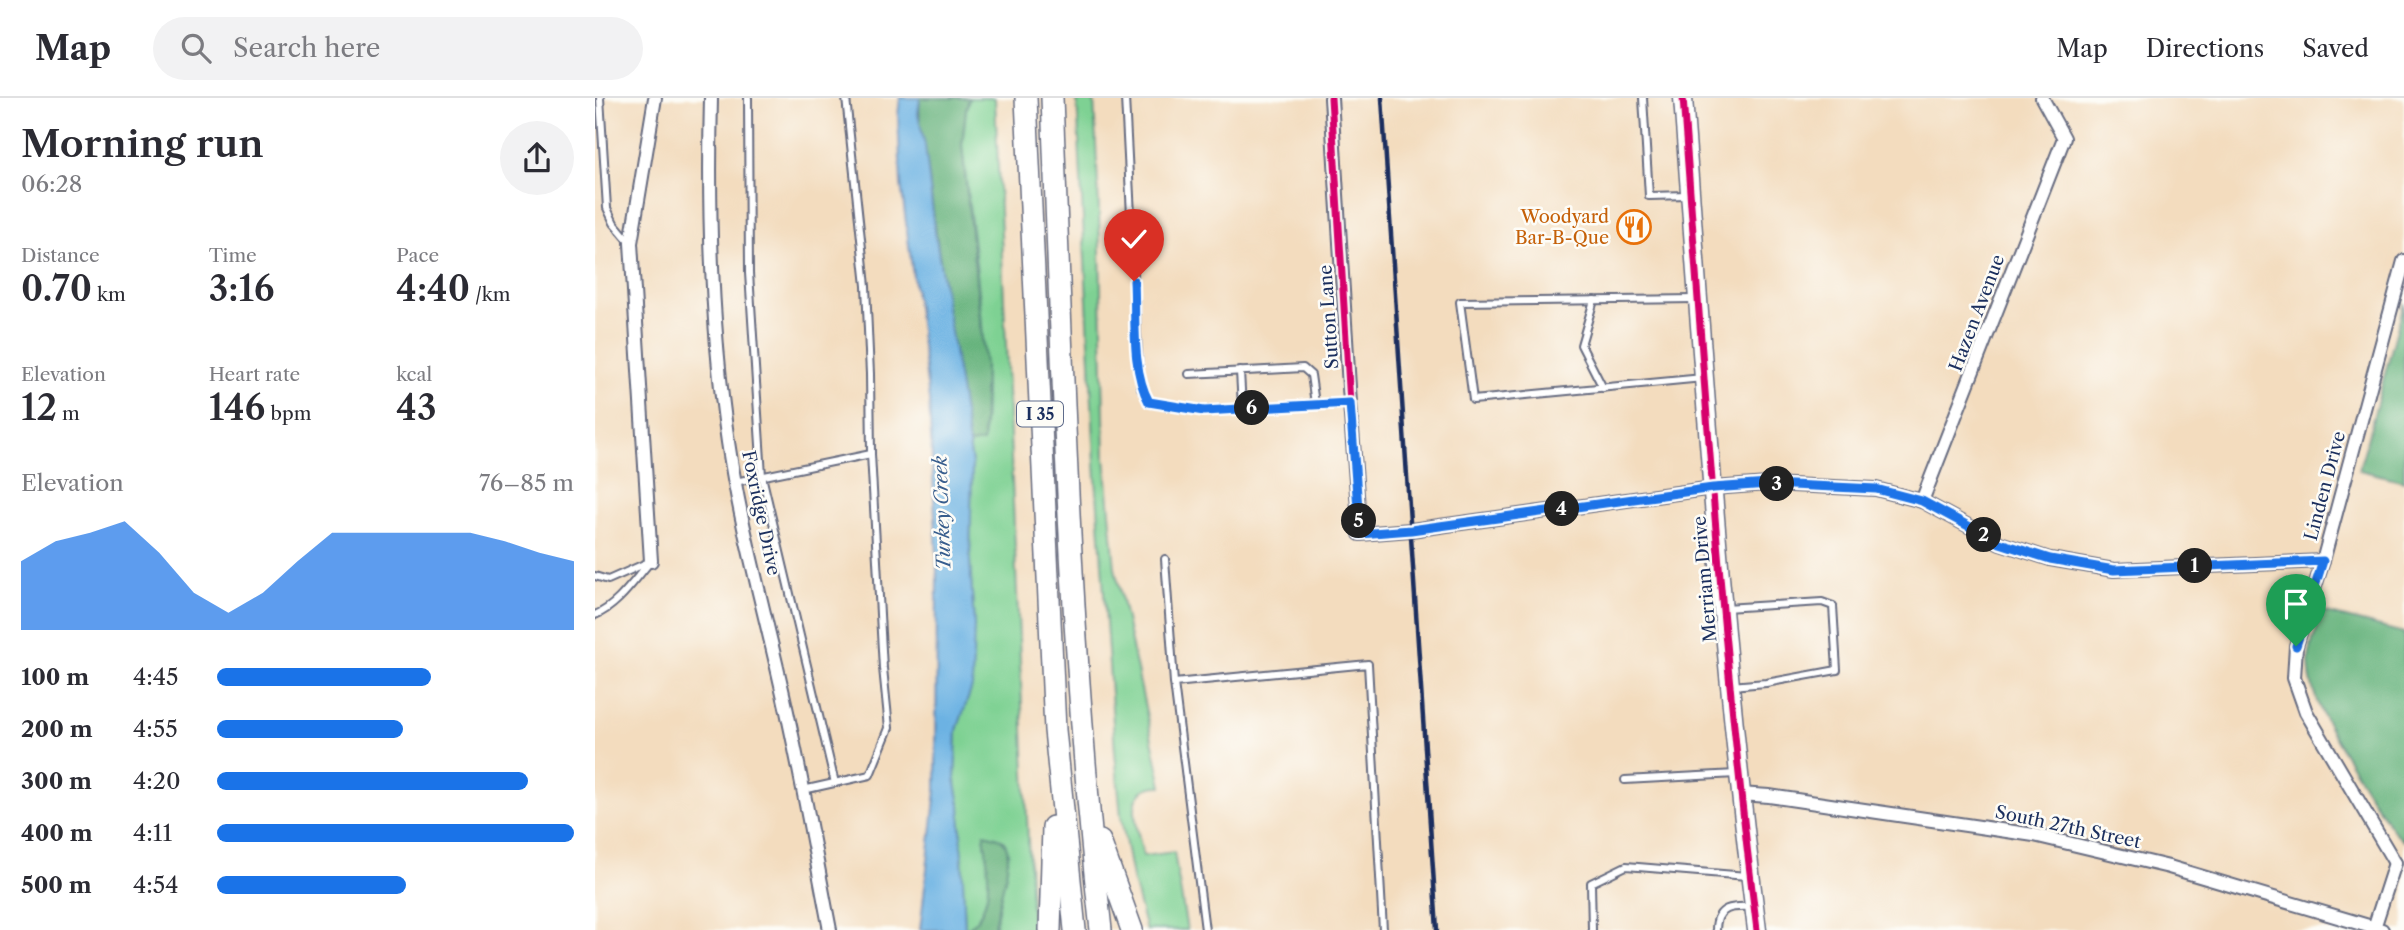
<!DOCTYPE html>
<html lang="en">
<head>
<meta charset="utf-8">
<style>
  body { margin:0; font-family:"Libre Caslon Text",serif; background:#f2f2f3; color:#2b2b33; height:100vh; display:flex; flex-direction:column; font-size:26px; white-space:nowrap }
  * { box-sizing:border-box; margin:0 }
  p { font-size:23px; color:#7c7c81 }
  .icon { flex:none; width:38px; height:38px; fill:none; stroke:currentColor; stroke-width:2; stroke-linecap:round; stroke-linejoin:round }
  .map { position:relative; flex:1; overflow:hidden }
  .drawer { display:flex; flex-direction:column; background:#fff; width:595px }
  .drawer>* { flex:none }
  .pin { position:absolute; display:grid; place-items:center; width:60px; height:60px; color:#fff; margin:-72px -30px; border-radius:50% 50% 50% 0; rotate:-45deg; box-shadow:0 0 7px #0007 }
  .pin .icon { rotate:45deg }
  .km { position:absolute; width:35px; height:35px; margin:-18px; border-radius:50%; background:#222; color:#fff; font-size:19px; line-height:35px; text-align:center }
  .round { display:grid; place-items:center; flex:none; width:74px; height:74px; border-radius:37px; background:#f2f2f3 }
  .head { display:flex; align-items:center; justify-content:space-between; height:119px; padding:0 21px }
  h1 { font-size:38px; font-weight:600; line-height:52px }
  .stats { display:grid; grid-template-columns:repeat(3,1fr); gap:10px; height:119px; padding:7px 21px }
  .stats div { display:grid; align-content:center }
  .stats b { font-size:35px; font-weight:600 }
  .stats small { font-size:19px; font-weight:400 }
  .stats p { font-size:19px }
  .chart { height:196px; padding:14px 21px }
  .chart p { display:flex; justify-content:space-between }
  .chart svg { width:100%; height:126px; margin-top:7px; fill:#1a73e8; opacity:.7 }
  ul { padding:0 21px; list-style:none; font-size:23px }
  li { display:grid; grid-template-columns:112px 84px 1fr; align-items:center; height:52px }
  li i { height:18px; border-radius:9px; background:#1a73e8 }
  header { display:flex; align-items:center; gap:42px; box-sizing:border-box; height:98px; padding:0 35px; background:#fff; border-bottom:2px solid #e1e1e2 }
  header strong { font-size:33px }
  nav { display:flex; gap:38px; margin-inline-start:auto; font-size:24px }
  .search { width:490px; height:63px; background:#f2f2f3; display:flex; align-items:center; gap:18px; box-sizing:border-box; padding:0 24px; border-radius:38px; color:#7c7c81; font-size:26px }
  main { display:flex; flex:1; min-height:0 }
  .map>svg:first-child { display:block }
  .green { fill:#7ed193; stroke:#4c8078; stroke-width:2 }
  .forest { fill:#66b37d; stroke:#40716e; stroke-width:2 }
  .water { fill:#6cb2e3; stroke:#4470a0; stroke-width:2 }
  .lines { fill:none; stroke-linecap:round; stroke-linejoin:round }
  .service-casing { stroke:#676c80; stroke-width:10 }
  .minor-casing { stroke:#676c80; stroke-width:16 }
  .secondary-casing { stroke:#676c80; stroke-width:21 }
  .motorway-casing { stroke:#676c80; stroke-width:24 }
  .service { stroke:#fff; stroke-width:6 }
  .minor { stroke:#fff; stroke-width:12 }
  .secondary { stroke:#fff; stroke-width:18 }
  .motorway { stroke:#fff; stroke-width:21 }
  .rail { stroke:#1b2f5e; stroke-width:4.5 }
  .cycleway-casing { stroke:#fdfcf7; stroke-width:11 }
  .cycleway { stroke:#d6006c; stroke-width:7 }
  .route-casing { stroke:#fff; stroke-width:14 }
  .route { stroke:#1a73e8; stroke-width:9 }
  .labels { text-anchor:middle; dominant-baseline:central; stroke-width:5; stroke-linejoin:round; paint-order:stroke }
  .shield { fill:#fdfcf7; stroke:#5f6c8c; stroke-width:2 }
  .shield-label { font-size:16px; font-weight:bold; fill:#1b2f5e }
  .food-label { font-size:18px; fill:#c56008; stroke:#fdfcf7; text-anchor:end }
  .street-label { font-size:18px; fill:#1b2f5e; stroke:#fdfcf7 }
  .water-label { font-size:19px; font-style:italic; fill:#375d8d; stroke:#fdfcf7 }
</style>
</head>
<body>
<header>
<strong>Map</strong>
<div class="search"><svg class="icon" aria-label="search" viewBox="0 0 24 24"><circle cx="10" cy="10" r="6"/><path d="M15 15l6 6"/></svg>Search here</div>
<nav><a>Map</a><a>Directions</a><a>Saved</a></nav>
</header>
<main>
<section class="drawer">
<div class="head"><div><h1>Morning run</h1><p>06:28</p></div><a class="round"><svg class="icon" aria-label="share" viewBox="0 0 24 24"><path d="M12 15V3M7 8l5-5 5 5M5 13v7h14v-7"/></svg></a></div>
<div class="stats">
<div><p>Distance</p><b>0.70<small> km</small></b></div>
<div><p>Time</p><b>3:16</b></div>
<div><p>Pace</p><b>4:40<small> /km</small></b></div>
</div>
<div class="stats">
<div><p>Elevation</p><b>12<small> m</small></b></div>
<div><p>Heart rate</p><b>146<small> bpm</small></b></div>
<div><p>kcal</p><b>43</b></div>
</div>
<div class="chart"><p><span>Elevation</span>76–85 m</p>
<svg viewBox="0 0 160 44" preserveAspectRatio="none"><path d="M0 44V20L10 13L20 10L30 6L40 17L50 31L60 38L70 31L80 20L90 10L100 10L110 10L120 10L130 10L140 13L150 17L160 20V44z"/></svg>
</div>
<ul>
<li><b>100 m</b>4:45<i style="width:60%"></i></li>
<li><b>200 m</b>4:55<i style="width:52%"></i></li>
<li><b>300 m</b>4:20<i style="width:87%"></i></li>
<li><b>400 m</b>4:11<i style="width:100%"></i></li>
<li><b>500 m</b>4:54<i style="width:53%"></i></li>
</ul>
</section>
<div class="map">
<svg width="1809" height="832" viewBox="0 0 1809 832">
  <rect width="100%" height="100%" fill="#fdfcf7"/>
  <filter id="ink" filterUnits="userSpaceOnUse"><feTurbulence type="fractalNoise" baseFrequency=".0143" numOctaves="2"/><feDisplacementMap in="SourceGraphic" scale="14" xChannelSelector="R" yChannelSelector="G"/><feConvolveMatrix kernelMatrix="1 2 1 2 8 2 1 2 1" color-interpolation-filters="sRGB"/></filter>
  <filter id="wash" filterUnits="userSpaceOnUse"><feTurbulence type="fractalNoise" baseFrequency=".00686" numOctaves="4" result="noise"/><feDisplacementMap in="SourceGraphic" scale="28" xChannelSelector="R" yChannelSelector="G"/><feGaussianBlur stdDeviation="1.57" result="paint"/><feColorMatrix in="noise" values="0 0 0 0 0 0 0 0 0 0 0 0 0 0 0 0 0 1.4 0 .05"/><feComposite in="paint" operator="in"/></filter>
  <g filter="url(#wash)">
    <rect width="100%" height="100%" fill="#f3dcbe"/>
    <g class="green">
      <path d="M374,0H400L437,832H399L414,754L389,736C390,749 394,762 394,775C395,795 388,822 370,832L365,706L360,681L362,632L366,618L379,528L375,463L377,366L374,346L388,344C396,248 377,143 367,47L371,11Z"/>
      <path d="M482,0H499L504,112L510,359L520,470L567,688C525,687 543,731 548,758L579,754L592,832H551L537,780L526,719L520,654L500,366Z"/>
    </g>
    <g class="forest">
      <path d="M325,0H374L371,11L367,47L390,268L388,344L374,346C360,257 344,169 334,80C331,53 322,26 325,0Z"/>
      <polygon points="1809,205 1809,383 1764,372"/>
      <path d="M1728,514L1809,535V743C1796,737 1737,636 1728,617C1720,601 1715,584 1714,566C1713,550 1723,529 1728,514Z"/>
      <path d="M389,736C396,738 404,738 409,744C422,759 399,811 399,832H370C402,812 393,768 389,736Z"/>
    </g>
    <polygon class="water" points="305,0 325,0 323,16 330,47 340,133 377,366 375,463 379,527 377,589 362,632 360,681 365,706 370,832 325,832 341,692 342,458 334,302 306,86 303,17"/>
  </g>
  <g filter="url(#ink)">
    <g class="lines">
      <g class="service-casing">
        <g id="service">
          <polyline points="5,0 12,110 19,125 35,144"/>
          <polyline points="153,0 154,175 167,378 240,685"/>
          <polyline points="251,0 271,188 275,276 276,356"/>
          <polyline points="530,0 544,274 546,290 554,305 609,313 755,305"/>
          <polyline points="1048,0 1054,98 1093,97"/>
          <polyline points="1101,201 865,204 878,302 1108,280"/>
          <polyline points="999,202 986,247 1008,290"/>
          <polyline points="645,273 647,310"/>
          <polyline points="594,276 708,270 716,277 720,306"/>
          <polyline points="140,384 276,356 288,570 294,630 275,677 208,692"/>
          <polyline points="570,461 579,585"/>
          <path d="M0,478L13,482L56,463C40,481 23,508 0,517"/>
          <polyline points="1130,510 1227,504 1238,508 1242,572 1171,585 1136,588"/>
          <polyline points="1030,682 1141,676"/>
          <polyline points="610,832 579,585 773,566 788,832"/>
          <polyline points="997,832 996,785 1031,768 1152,778"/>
          <path d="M1121,832C1121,808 1138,808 1157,809"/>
        </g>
      </g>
      <g class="minor-casing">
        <g id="minor">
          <path d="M116,0C113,115 116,230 133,344C145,426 168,507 186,587C205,668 219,750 235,832"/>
          <polyline points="736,0 755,305 765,436 816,432 1118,390 1173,386 1281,391 1327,403 1405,445 1455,461 1519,472 1728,463"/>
          <polyline points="1327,403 1469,40 1447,0"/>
          <polyline points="56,463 36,145 60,0"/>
          <polyline points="1145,696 1174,698 1439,737 1574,769 1787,832"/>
          <polyline points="1800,765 1711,614 1699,580 1701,548 1728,463 1809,163"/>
          <polyline points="1779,830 1800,765"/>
        </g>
      </g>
      <g class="secondary-casing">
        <path id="secondary" d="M1088,0C1109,278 1127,556 1162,832"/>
      </g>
      <g class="motorway-casing">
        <g id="motorway">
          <polyline points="431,0 460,632 480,832"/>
          <path d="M457,0C468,278 475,556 506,832"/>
          <polyline points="505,743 537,832"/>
          <polyline points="455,832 458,729"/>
        </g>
      </g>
      <use href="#service" class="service"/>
      <use href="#minor" class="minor"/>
      <use href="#secondary" class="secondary"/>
      <use href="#motorway" class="motorway"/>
      <polyline class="rail" points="787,0 842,832"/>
      <g class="cycleway-casing">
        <g id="cycleway">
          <polyline points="736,0 755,305 765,436 816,432 1118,390 1173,386 1281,391 1327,403 1405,445 1455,461 1519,472 1728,463"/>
          <path d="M1088,0C1109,278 1127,556 1162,832"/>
        </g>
      </g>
      <use href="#cycleway" class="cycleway"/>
    </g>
  </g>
  <g class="lines" filter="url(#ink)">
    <g class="route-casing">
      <path id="route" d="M539,183C541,220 536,272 554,304L609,313L755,305L765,436L816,432L1118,390L1173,386L1281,391L1327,403L1405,445L1455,461L1519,472L1728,463L1701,548"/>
    </g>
    <use href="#route" class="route"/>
  </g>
  <defs>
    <g id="restaurant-ring" transform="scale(1.75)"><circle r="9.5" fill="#fdfcf7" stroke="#e8710a" stroke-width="1.5"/><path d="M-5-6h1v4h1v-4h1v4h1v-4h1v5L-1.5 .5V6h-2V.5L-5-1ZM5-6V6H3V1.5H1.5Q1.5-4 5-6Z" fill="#e8710a"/></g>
  </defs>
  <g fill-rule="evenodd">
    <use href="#restaurant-ring" x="1039" y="129"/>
  </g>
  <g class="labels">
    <rect class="shield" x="422" y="303.5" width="46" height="25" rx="5"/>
    <g class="shield-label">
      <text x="445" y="316">I 35</text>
    </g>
    <g class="food-label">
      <text x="1014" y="119">Woodyard<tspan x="1014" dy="21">Bar-B-Que</tspan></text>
    </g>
    <g class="street-label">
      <text transform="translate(1382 215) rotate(-69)">Hazen Avenue</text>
      <text transform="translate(734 219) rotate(-94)">Sutton Lane</text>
      <text transform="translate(1730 388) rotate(-75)">Linden Drive</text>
      <text transform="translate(166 415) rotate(78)">Foxridge Drive</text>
      <text transform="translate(1110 481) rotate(-95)">Merriam Drive</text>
      <text transform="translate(1473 729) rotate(12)">South 27th Street</text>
    </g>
    <g class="water-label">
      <text transform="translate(347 415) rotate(-92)">Turkey Creek</text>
    </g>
  </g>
</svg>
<div class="pin" style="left:1701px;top:548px;background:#1e9e55"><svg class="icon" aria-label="arrive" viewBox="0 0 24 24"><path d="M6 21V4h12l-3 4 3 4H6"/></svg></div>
<div class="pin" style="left:539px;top:183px;background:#d93025"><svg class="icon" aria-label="check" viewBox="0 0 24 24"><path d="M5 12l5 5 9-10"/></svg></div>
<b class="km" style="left:1600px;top:468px">1</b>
<b class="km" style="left:1389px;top:437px">2</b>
<b class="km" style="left:1182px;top:386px">3</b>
<b class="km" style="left:967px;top:411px">4</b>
<b class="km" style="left:764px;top:423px">5</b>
<b class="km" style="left:657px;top:310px">6</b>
</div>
</main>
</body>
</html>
